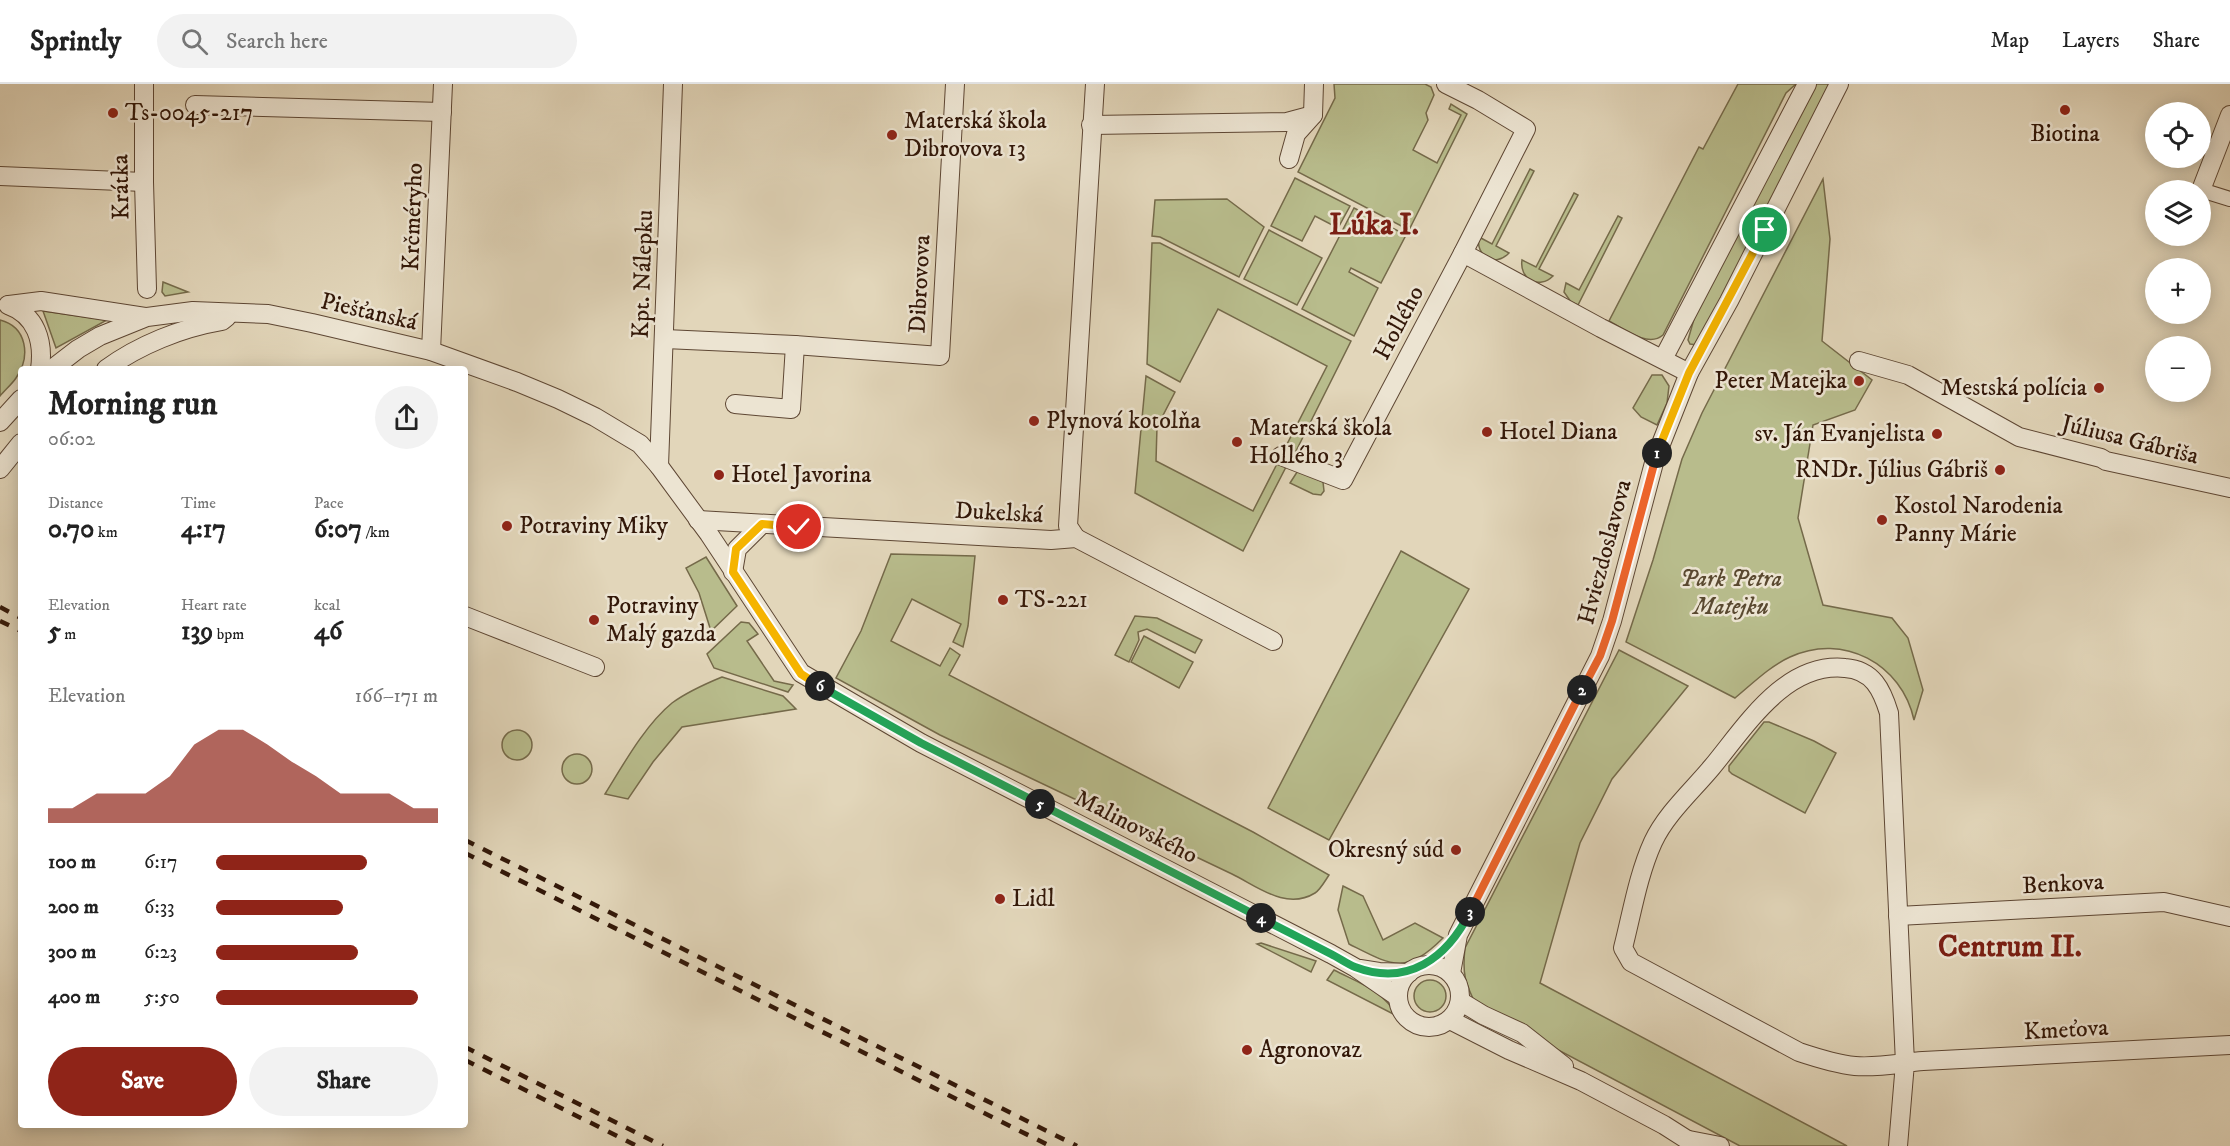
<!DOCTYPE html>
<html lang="en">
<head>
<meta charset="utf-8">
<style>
  body { margin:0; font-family:"IM FELL DW Pica",serif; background:#f2f2f2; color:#222; height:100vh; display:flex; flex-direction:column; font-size:22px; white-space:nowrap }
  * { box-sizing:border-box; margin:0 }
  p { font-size:20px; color:#767676 }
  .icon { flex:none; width:33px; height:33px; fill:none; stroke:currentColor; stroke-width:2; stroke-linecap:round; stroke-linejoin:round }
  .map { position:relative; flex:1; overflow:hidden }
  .panel { position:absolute; left:18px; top:282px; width:450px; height:762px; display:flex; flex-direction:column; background:#fff; border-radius:6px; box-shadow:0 3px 15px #0003 }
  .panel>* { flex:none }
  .controls { position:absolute; left:2145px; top:18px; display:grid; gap:12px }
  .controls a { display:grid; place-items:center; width:66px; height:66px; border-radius:50%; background:#fff; box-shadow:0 3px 15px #0003; font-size:30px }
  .pin { position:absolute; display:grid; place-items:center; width:51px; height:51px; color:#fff; margin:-26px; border:3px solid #fff; border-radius:50%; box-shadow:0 2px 6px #0007 }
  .km { position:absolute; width:30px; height:30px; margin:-15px; border-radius:50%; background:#222; color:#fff; font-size:16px; line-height:30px; text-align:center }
  .round { display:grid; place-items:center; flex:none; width:63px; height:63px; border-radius:32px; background:#f2f2f2 }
  .overview { display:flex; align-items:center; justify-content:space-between; height:102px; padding:0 30px }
  h1 { font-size:33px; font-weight:700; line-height:45px }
  .metrics { display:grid; grid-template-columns:repeat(3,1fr); gap:9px; height:102px; padding:6px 30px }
  .metrics div { display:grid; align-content:center }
  .metrics b { font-size:26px; font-weight:700 }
  .metrics small { font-size:16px; font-weight:400 }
  .metrics p { font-size:16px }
  .chart { height:168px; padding:12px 30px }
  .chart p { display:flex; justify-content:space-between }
  .chart svg { width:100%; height:108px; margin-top:6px; fill:#8f2418; opacity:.7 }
  .button { display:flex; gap:12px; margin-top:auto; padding:12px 30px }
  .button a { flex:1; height:69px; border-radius:36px; background:#8f2418; color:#fff; font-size:24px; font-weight:700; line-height:69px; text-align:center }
  .button a+a { background:#f2f2f2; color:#222 }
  ul { padding:0 30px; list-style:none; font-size:20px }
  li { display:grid; grid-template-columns:96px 72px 1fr; align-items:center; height:45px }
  li i { height:15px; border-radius:8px; background:#8f2418 }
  header { display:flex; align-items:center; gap:36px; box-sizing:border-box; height:84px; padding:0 30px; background:#fff; border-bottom:2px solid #e0e0e0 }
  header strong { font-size:28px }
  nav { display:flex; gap:33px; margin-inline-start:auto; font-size:21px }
  .search { width:420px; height:54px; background:#f2f2f2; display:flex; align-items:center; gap:15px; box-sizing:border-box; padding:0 21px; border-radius:33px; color:#767676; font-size:22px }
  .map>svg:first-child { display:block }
  .green { fill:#b8bc8c; stroke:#756a4a; stroke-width:1.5 }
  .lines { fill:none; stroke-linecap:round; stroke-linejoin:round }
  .pedestrian-casing { stroke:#5e4734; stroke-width:16 }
  .minor-casing { stroke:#5e4734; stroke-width:20 }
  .pedestrian { stroke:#ece4d2; stroke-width:14 }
  .minor { stroke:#ece4d2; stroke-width:18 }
  .rail { stroke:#321708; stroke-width:4.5; stroke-dasharray:10 10; stroke-linecap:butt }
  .split-1-casing { stroke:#fff; stroke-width:12 }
  .split-2-casing { stroke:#fff; stroke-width:12 }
  .split-3-casing { stroke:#fff; stroke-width:12 }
  .split-4-casing { stroke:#fff; stroke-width:12 }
  .split-5-casing { stroke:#fff; stroke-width:12 }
  .split-6-casing { stroke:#fff; stroke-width:12 }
  .split-7-casing { stroke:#fff; stroke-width:12 }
  .split-1 { stroke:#f5b400; stroke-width:8 }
  .split-2 { stroke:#f0652b; stroke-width:8 }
  .split-3 { stroke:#f0652b; stroke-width:8 }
  .split-4 { stroke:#22a559; stroke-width:8 }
  .split-5 { stroke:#22a559; stroke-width:8 }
  .split-6 { stroke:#22a559; stroke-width:8 }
  .split-7 { stroke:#f5b400; stroke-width:8 }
  .poi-dot { fill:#8f2418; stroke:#ece4d2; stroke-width:2 }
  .labels { text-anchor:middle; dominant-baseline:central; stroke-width:5; stroke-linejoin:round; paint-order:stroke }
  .poi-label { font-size:24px; fill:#321708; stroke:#ece4d2; text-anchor:start }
  .street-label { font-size:24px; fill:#321708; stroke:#ece4d2 }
  .park-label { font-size:24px; font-style:italic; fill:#5a4930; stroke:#ece4d2 }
  .district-label { font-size:30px; font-weight:bold; fill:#7a1f14; stroke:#ece4d2 }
</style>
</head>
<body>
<header>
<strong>Sprintly</strong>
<div class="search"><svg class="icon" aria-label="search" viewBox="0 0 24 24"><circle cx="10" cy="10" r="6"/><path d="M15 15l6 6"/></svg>Search here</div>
<nav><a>Map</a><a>Layers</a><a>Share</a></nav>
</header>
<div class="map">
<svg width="2230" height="1062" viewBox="0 0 2230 1062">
  <rect width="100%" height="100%" fill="#e2d6ba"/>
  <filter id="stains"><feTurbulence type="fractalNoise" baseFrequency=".00333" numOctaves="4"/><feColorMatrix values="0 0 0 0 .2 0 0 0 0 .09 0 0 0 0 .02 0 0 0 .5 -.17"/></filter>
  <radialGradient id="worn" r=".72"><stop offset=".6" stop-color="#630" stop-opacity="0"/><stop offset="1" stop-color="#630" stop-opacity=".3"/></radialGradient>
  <g class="green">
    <polygon points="1334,0 1425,0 1431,3 1434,11 1426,29 1428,36 1413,66 1437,79 1461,31 1449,25 1451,20 1467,30 1409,146 1298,88 1335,14"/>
    <path d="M1738,0H1796L1786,9L1663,251C1648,264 1624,245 1609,237L1699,63L1703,65Z"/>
    <polygon points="1814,0 1830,0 1697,261 1690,260 1688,256 1700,214"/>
    <path d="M1530,85L1534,87L1496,162L1509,169C1495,184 1475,172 1479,153L1492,160Z"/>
    <polygon points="1295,94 1350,122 1338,144 1315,132 1302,157 1271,142"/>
    <path d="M1823,95L1830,155L1822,257L1872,296L1855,326L1813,341L1798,434L1823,521L1892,534L1908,554L1923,606L1914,636C1902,580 1843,548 1790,573C1770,582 1752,600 1735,614L1626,558L1653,476L1682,375L1702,329Z"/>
    <path d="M1574,109L1578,111L1539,185L1553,192C1539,206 1519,195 1522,176L1536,183Z"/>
    <polygon points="1227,115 1264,143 1239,193 1160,153 1152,152 1155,116"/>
    <polygon points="1354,124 1406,151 1381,199 1351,184 1349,188 1378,204 1354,252 1302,225"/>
    <polygon points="1618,132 1622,134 1578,221 1571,218 1564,208 1566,199 1579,206"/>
    <polygon points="1269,146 1322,174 1297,221 1244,195"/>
    <polygon points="1152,159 1160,159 1351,257 1293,373 1283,368 1327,282 1218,225 1180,298 1147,280"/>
    <polygon points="163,198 188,208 165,212 162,208"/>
    <polygon points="43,227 107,236 56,264"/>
    <path d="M0,236C27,243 31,272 16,294C12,300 5,306 0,312Z"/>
    <polygon points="1652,291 1662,291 1669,302 1667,319 1657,341 1641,333 1633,324"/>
    <polygon points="1146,292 1175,308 1157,343 1156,377 1253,427 1279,376 1287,381 1243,467 1135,409"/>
    <polygon points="1299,385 1323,398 1324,407 1321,411 1313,410 1290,399"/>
    <polygon points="1401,467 1469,505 1329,756 1268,724"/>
    <path d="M891,470L975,472L968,542L963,563L953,558L961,540L912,515L891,557L940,582L950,564L960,571L949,591L1253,748L1329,791C1325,797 1320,806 1315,809C1286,827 1257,802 1232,790L940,651L836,594L861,547Z"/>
    <polygon points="706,473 737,522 711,547 699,509 686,484"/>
    <polygon points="1135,532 1157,534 1202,556 1195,569 1147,545 1138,548 1139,556 1129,578 1115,571"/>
    <polygon points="741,538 749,539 758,550 747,557 774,597 793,601 788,608 714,584 707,570"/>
    <polygon points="1144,552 1193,578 1179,604 1131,578"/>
    <path d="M1619,566L1688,602L1612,695L1580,759L1540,899L1847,1062H1740L1477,923C1465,899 1462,890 1465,864Z"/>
    <path d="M722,593L783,612L796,625L682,643L653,678L628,715L605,710C623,681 645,641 672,619C687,608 705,600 722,593Z"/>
    <polygon points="1764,638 1769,638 1814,657 1836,669 1805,729 1732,690 1729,687 1729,682"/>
    <circle cx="517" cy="661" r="15"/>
    <circle cx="577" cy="685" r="15"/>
    <path d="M1343,802L1363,812L1383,856L1415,839L1443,854C1405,892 1391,881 1349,860L1338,826Z"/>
    <polygon points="1261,859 1316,877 1311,888 1257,860"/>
    <path d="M1334,886C1359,899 1383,906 1397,932L1327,896Z"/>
    <circle cx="1430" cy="912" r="16"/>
  </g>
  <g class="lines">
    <g class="pedestrian-casing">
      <polyline id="pedestrian" points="2201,106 2230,115"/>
    </g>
    <g class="minor-casing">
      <g id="minor">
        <polyline points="144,0 144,98 147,205"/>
        <polyline points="195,21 442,28"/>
        <polyline points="1091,41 1287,38 1313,31"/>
        <polyline points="1289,75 1296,50 1313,31 1314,0"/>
        <polyline points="0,92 144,98"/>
        <polyline points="2201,106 2230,31"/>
        <polyline points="1463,169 1601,244 1689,289"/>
        <path d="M8,221C36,231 44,257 40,285"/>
        <polyline points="9,221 41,217 145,233"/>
        <polyline points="665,255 795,261 940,272 955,0"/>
        <polyline points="431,267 443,0"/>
        <polyline points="1663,275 1807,0"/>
        <polyline points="1859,277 1908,291 2019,353 2101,374 2106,377 2230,404"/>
        <polyline points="52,285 78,265 100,252 147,233 193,227 268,230 312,239 431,267 517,298 558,315 595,333 640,360 659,382 709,450 801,589 921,659 1331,870 1356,884 1398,913"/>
        <path d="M106,285C139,261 181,244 222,237L227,233"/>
        <polyline points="735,320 791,325 795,261"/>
        <polyline points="0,338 21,315"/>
        <polyline points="1281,372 1343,396 1463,169 1526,45 1478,16 1446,0"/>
        <polyline points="659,382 673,0"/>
        <polyline points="0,385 21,359"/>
        <polyline points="698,436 1051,456 1076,454 1273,557"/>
        <polyline points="1076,454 1068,442 1095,0"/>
        <polyline points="733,488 737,465 762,440"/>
        <polyline points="465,532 595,583"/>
        <polyline points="1898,832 2164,818 2230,833"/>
        <circle cx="1429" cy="912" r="31"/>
        <polyline points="1360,885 1379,888 1409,889"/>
        <polyline points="1451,889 1458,851 1600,572 1612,537 1655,375 1689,289 1729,217 1839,0"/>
        <polyline points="1460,917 1483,931 1522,949 1564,982"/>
        <polyline points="1450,936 1509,966 1581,997 1664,1041 1697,1062"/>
        <polyline points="1689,1056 1720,1062"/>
        <path d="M1898,1062L1905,979L1889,629C1882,606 1873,586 1845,584C1785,578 1746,642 1712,683C1692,707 1666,730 1653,758C1638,791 1632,829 1623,864L1631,878L1799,968C1817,974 1836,980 1855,982C1877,984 1901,979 1923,977L2230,961"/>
      </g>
    </g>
    <use href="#pedestrian" class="pedestrian"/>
    <use href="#minor" class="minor"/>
    <g class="rail">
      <polyline points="0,523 21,534"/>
      <polyline points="0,537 21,547"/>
      <polyline points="465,756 1077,1062"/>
      <polyline points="465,769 1050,1062"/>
      <polyline points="465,963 663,1062"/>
      <polyline points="465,976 637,1062"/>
    </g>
  </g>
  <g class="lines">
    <g class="split-1-casing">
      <polyline id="split-1" points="1657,369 1689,289 1765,146"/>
    </g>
    <g class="split-2-casing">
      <polyline id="split-2" points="1582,606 1600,572 1612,537 1657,369"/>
    </g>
    <g class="split-3-casing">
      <polyline id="split-3" points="1470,828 1582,606"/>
    </g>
    <g class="split-4-casing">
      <path id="split-4" d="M1261,834C1284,846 1308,858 1331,870C1339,874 1347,880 1355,883C1408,903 1447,874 1470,828"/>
    </g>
    <g class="split-5-casing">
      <polyline id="split-5" points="1040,720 1261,834"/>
    </g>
    <g class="split-6-casing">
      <polyline id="split-6" points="820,602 921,659 1040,720"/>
    </g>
    <g class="split-7-casing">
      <polyline id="split-7" points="799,443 762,440 736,465 733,488 801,590 820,602"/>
    </g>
    <use href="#split-1" class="split-1"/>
    <use href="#split-2" class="split-2"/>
    <use href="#split-3" class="split-3"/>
    <use href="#split-4" class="split-4"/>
    <use href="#split-5" class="split-5"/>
    <use href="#split-6" class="split-6"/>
    <use href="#split-7" class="split-7"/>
  </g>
  <g class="poi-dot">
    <circle cx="2065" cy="26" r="6"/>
    <circle cx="113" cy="29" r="6"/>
    <circle cx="892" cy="51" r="6"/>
    <circle cx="1859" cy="297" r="6"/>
    <circle cx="2099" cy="304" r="6"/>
    <circle cx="1034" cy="337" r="6"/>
    <circle cx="1487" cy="348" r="6"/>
    <circle cx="1937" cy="350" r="6"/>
    <circle cx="1237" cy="358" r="6"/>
    <circle cx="2000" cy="386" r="6"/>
    <circle cx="719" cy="391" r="6"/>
    <circle cx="1882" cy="436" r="6"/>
    <circle cx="507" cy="442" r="6"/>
    <circle cx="1003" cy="516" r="6"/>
    <circle cx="594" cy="536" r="6"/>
    <circle cx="1456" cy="766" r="6"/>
    <circle cx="1000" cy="815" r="6"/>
    <circle cx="1247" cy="966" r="6"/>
  </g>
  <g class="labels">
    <g class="poi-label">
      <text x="125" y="29">Ts-0045-217</text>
      <text x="904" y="37">Materská škola<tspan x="904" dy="28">Dibrovova 13</tspan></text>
      <text x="2065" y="50" text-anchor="middle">Biotina</text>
      <text x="1847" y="297" text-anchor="end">Peter Matejka</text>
      <text x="2087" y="304" text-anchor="end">Mestská polícia</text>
      <text x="1046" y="337">Plynová kotolňa</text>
      <text x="1249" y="344">Materská škola<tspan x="1249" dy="28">Hollého 3</tspan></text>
      <text x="1499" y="348">Hotel Diana</text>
      <text x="1925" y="350" text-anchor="end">sv. Ján Evanjelista</text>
      <text x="1988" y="386" text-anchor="end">RNDr. Július Gábriš</text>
      <text x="731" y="391">Hotel Javorina</text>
      <text x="1894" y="422">Kostol Narodenia<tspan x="1894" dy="28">Panny Márie</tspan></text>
      <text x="519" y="442">Potraviny Miky</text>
      <text x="1015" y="516">TS-221</text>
      <text x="606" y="522">Potraviny<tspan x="606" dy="28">Malý gazda</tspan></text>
      <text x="1444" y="766" text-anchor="end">Okresný súd</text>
      <text x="1012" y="815">Lidl</text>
      <text x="1259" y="966">Agronovaz</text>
    </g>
    <g class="street-label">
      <text transform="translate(121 103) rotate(-91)">Krátka</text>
      <text transform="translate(413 133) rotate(-88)">Krčméryho</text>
      <text transform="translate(643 190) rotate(-88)">Kpt. Nálepku</text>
      <text transform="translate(920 200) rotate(-87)">Dibrovova</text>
      <text transform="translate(369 228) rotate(13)">Piešťanská</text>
      <text transform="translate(1399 239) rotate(-62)">Hollého</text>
      <text transform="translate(2130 356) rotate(14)">Júliusa Gábriša</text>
      <text transform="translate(999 429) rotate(3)">Dukelská</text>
      <text transform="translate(1605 468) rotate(-75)">Hviezdoslavova</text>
      <text transform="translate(1136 743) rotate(27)">Malinovského</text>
      <text transform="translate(2063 800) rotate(-3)">Benkova</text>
      <text transform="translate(2066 946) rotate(-3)">Kmeťova</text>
    </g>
    <g class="park-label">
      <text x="1731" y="495">Park Petra<tspan x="1731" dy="28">Matejku</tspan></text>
    </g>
    <g class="district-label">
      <text x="1374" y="141">Lúka I.</text>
      <text x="2010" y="863">Centrum II.</text>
    </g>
  </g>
  <rect width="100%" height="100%" filter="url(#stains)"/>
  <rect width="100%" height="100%" fill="url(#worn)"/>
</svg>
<div class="controls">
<a><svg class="icon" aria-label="locate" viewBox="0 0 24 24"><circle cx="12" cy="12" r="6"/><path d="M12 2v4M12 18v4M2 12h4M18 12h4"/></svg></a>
<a><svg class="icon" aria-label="layers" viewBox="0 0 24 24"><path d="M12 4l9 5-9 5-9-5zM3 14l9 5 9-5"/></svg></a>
<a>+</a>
<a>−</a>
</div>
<div class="pin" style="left:1765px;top:146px;background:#1e9e55"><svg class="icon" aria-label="arrive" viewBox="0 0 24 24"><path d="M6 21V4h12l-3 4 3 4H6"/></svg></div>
<div class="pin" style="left:799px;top:443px;background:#d93025"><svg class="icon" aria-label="check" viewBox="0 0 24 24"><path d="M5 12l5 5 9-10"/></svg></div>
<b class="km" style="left:1657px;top:369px">1</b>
<b class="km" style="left:1582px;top:606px">2</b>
<b class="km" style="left:1470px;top:828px">3</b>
<b class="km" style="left:1261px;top:834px">4</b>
<b class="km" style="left:1040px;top:720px">5</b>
<b class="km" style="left:820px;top:602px">6</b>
<section class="panel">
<div class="overview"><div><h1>Morning run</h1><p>06:02</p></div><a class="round"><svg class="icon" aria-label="share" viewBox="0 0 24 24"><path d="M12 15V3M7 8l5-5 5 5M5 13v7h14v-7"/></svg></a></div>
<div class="metrics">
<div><p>Distance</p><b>0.70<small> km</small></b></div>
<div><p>Time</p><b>4:17</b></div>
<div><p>Pace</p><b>6:07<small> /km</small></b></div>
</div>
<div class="metrics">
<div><p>Elevation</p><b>5<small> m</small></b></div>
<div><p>Heart rate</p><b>139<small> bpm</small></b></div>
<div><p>kcal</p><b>46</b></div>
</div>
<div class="chart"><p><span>Elevation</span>166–171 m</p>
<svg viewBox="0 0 160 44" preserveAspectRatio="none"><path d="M0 44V38L10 38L20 32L30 32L40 32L50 25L60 12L70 6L80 6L90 12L100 19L110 25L120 32L130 32L140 32L150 38L160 38V44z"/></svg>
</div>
<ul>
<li><b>100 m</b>6:17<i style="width:68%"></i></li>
<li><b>200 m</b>6:33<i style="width:57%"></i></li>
<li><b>300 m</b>6:23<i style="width:64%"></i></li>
<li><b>400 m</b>5:50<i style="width:91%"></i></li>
</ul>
<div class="button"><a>Save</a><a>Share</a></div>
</section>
</div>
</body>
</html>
